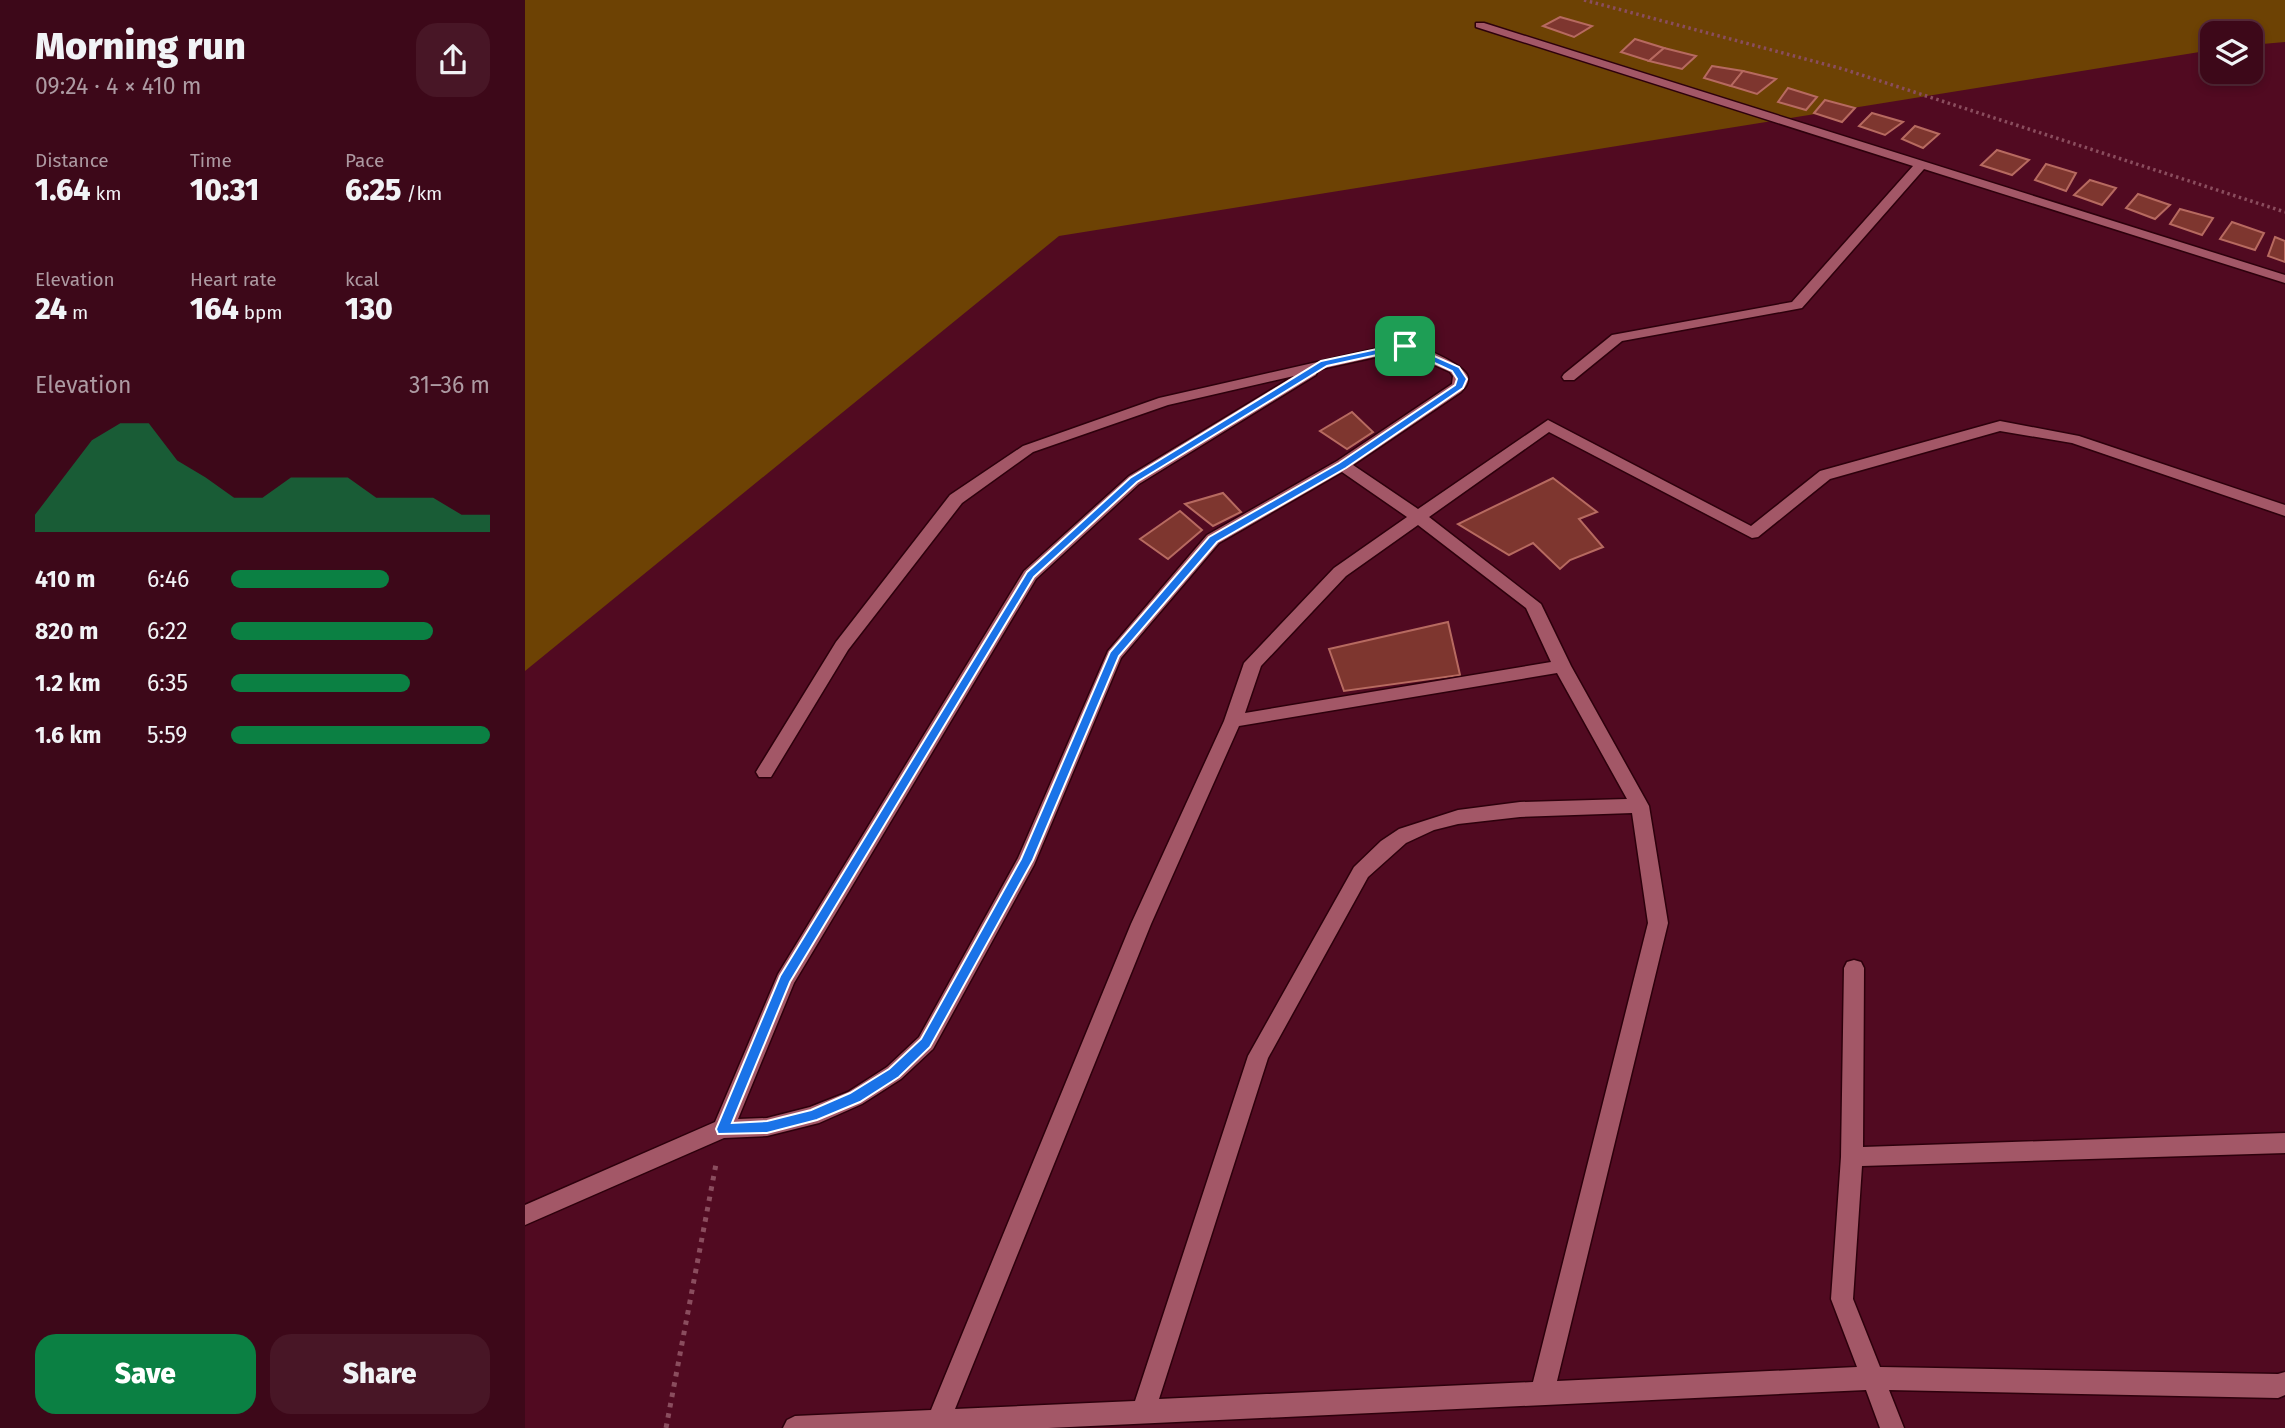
<!DOCTYPE html>
<html lang="en">
<head>
<meta charset="utf-8">
<style>
  body { margin:0; font-family:"Fira Sans",sans-serif; background:#481626; color:#f1f3f6; height:100vh; display:flex; flex-direction:column; font-size:26px; white-space:nowrap }
  * { box-sizing:border-box; margin:0 }
  p { font-size:23px; color:#ad9aa2 }
  .icon { flex:none; width:38px; height:38px; fill:none; stroke:currentColor; stroke-width:2; stroke-linecap:round; stroke-linejoin:round }
  .map { position:relative; flex:1; overflow:hidden }
  .drawer { display:flex; flex-direction:column; background:#3d0819; width:525px }
  .drawer>* { flex:none }
  .controls { position:absolute; left:1675px; top:21px; display:grid; gap:14px }
  .controls a { display:grid; place-items:center; width:63px; height:63px; border-radius:14px; background:#3d0819; box-shadow:0 4px 10px #0003,0 0 0 2px #562938; font-size:35px }
  .pin { position:absolute; display:grid; place-items:center; width:60px; height:60px; color:#fff; margin:-30px; border-radius:14px; box-shadow:0 4px 10px #0006 }
  .round { display:grid; place-items:center; flex:none; width:74px; height:74px; border-radius:21px; background:#481626 }
  .overview { display:flex; align-items:center; justify-content:space-between; height:119px; padding:0 35px }
  h1 { font-size:38px; font-weight:800; line-height:52px }
  .figures { display:grid; grid-template-columns:repeat(3,1fr); gap:10px; height:119px; padding:7px 35px }
  .figures div { display:grid; align-content:center }
  .figures b { font-size:30px; font-weight:800 }
  .figures small { font-size:19px; font-weight:400 }
  .figures p { font-size:19px }
  .chart { height:196px; padding:14px 35px }
  .chart p { display:flex; justify-content:space-between }
  .chart svg { width:100%; height:126px; margin-top:7px; fill:#0b8043; opacity:.7 }
  .button { display:flex; gap:14px; margin-top:auto; padding:14px 35px }
  .button a { flex:1; height:80px; border-radius:21px; background:#0b8043; color:#fff; font-size:28px; font-weight:800; line-height:80px; text-align:center }
  .button a+a { background:#481626; color:#f1f3f6 }
  ul { padding:0 35px; list-style:none; font-size:23px }
  li { display:grid; grid-template-columns:112px 84px 1fr; align-items:center; height:52px }
  li i { height:18px; border-radius:9px; background:#0b8043 }
  main { display:flex; flex:1; min-height:0 }
  .map>svg:first-child { display:block }
  .green { fill:#6d4204 }
  .building { fill:#7e362f; stroke:#b76a60; stroke-width:2 }
  .lines { fill:none; stroke-linecap:round; stroke-linejoin:round }
  .street-casing { stroke:#2d000c; stroke-width:3 }
  .path-far1 { stroke:#8a4d5e; stroke-width:3.5; stroke-dasharray:2.5 3.5; stroke-linecap:butt }
  .path { stroke:#8a4d5e; stroke-width:5; stroke-dasharray:4.5 6; stroke-linecap:butt }
  .street { fill:#a35767; fill-rule:evenodd }
  .route { fill:#1a73e8; stroke:#fff; stroke-width:2; fill-rule:evenodd }
</style>
</head>
<body>
<main>
<section class="drawer">
<div class="overview"><div><h1>Morning run</h1><p>09:24 · 4 × 410 m</p></div><a class="round"><svg class="icon" aria-label="share" viewBox="0 0 24 24"><path d="M12 15V3M7 8l5-5 5 5M5 13v7h14v-7"/></svg></a></div>
<div class="figures">
<div><p>Distance</p><b>1.64<small> km</small></b></div>
<div><p>Time</p><b>10:31</b></div>
<div><p>Pace</p><b>6:25<small> /km</small></b></div>
</div>
<div class="figures">
<div><p>Elevation</p><b>24<small> m</small></b></div>
<div><p>Heart rate</p><b>164<small> bpm</small></b></div>
<div><p>kcal</p><b>130</b></div>
</div>
<div class="chart"><p><span>Elevation</span>31–36 m</p>
<svg viewBox="0 0 160 44" preserveAspectRatio="none"><path d="M0 44V38L10 25L20 12L30 6L40 6L50 19L60 25L70 32L80 32L90 25L100 25L110 25L120 32L130 32L140 32L150 38L160 38V44z"/></svg>
</div>
<ul>
<li><b>410 m</b>6:46<i style="width:61%"></i></li>
<li><b>820 m</b>6:22<i style="width:78%"></i></li>
<li><b>1.2 km</b>6:35<i style="width:69%"></i></li>
<li><b>1.6 km</b>5:59<i style="width:100%"></i></li>
</ul>
<div class="button"><a>Save</a><a>Share</a></div>
</section>
<div class="map">
<svg width="1760" height="1428" viewBox="0 0 1760 1428">
  <rect width="100%" height="100%" fill="#510a21"/>
  <polygon class="green" points="0,0 1760,0 1760,42 1726,45 1726,33 1687,33 1687,50 534,236 0,671"/>
  <g class="building">
    <polygon points="1035,17 1067,26 1049,37 1018,26"/>
    <polygon points="1110,39 1139,48 1124,61 1096,52"/>
    <polygon points="1139,48 1171,56 1157,69 1124,61"/>
    <polygon points="1187,66 1218,71 1206,86 1179,78"/>
    <polygon points="1218,71 1251,79 1232,94 1206,86"/>
    <polygon points="1263,88 1292,97 1281,110 1253,102"/>
    <polygon points="1300,100 1330,108 1317,122 1289,113"/>
    <polygon points="1347,113 1378,122 1360,135 1334,126"/>
    <polygon points="1390,126 1414,134 1398,148 1377,139"/>
    <polygon points="1472,150 1504,160 1487,175 1456,165"/>
    <polygon points="1521,164 1551,173 1541,191 1510,180"/>
    <polygon points="1565,180 1591,188 1577,205 1549,195"/>
    <polygon points="1613,194 1645,205 1630,219 1601,208"/>
    <polygon points="1655,209 1688,218 1677,235 1645,224"/>
    <polygon points="1707,222 1739,233 1730,250 1695,239"/>
    <polygon points="1750,237 1760,241 1760,262 1743,256"/>
    <polygon points="827,412 848,432 822,449 795,431"/>
    <polygon points="1028,478 1072,512 1054,519 1078,547 1045,560 1035,569 1008,543 984,555 933,524"/>
    <polygon points="698,493 716,512 688,526 660,504"/>
    <polygon points="655,511 677,530 643,559 615,539"/>
    <polygon points="923,622 935,675 819,691 804,649"/>
  </g>
  <g class="lines">
    <g class="street-casing">
      <g id="street">
        <polygon points="951,23 959,23 1760,275 1760,283 1399,169 1277,308 1097,341 1049,380 1039,380 1037,377 1039,374 1087,335 1267,302 1388,166 951,27"/>
        <path d="M880,342C893,345 940,364 943,377C944,383 940,388 936,392L828,465L893,509L1023,420L1226,526L1295,471L1475,421L1554,436L1760,505V516L1547,443L1475,431L1305,479L1233,537L1227,538L1024,432L904,517L1016,604L1046,666L1124,806L1143,923L1032,1381L1332,1367L1306,1299L1316,1157L1319,968L1322,962L1329,960L1336,962L1339,968L1338,1147L1760,1133V1153L1337,1166L1328,1299L1355,1367L1753,1374L1760,1372V1395L1753,1398L1364,1390L1379,1428H1355L1341,1390L523,1428H258L262,1420L270,1416L406,1410L606,924L699,721L719,663L809,568L882,517L817,472L694,543L596,658L509,865L408,1049L376,1079L337,1104L294,1123L242,1136L199,1138L0,1225V1205L190,1122L253,974L499,571L604,476L769,376L643,405L508,452L437,503L323,650L246,777H234L231,772L234,767L311,642L425,495L498,446L634,398ZM878,351L925,372L928,376L927,384L812,461L682,535L583,651L493,858L394,1037L362,1067L323,1092L285,1107L242,1118L213,1119L269,983L511,579L614,484L791,375L792,370ZM893,525L1001,608L1026,662L720,713L736,666L821,576ZM1032,673L1102,799L995,802L933,810L874,829L856,841L829,867L723,1056L610,1401L430,1409L626,924L714,726ZM1107,813L1123,923L1008,1382L634,1399L743,1058L843,877L881,843L909,830L933,824L995,817Z"/>
      </g>
    </g>
    <polyline class="path-far1" points="1059,0 1318,69 1760,212"/>
    <polyline class="path" points="141,1428 191,1164"/>
    <use href="#street" class="street"/>
  </g>
  <path class="route" d="M880,343L934,367L942,379L938,388L821,468L692,542L594,656L508,860L405,1047L374,1077L335,1102L292,1120L242,1133L193,1134L191,1129L255,976L502,572L605,478L796,361ZM879,349L927,371L932,379L930,385L814,463L684,537L585,652L496,859L396,1039L364,1069L325,1093L286,1110L242,1121L207,1123L265,982L509,577L612,482L802,366Z"/>
</svg>
<div class="controls">
<a><svg class="icon" aria-label="layers" viewBox="0 0 24 24"><path d="M12 4l9 5-9 5-9-5zM3 14l9 5 9-5"/></svg></a>
</div>
<div class="pin" style="left:880px;top:346px;background:#1e9e55"><svg class="icon" aria-label="arrive" viewBox="0 0 24 24"><path d="M6 21V4h12l-3 4 3 4H6"/></svg></div>
</div>
</main>
</body>
</html>
